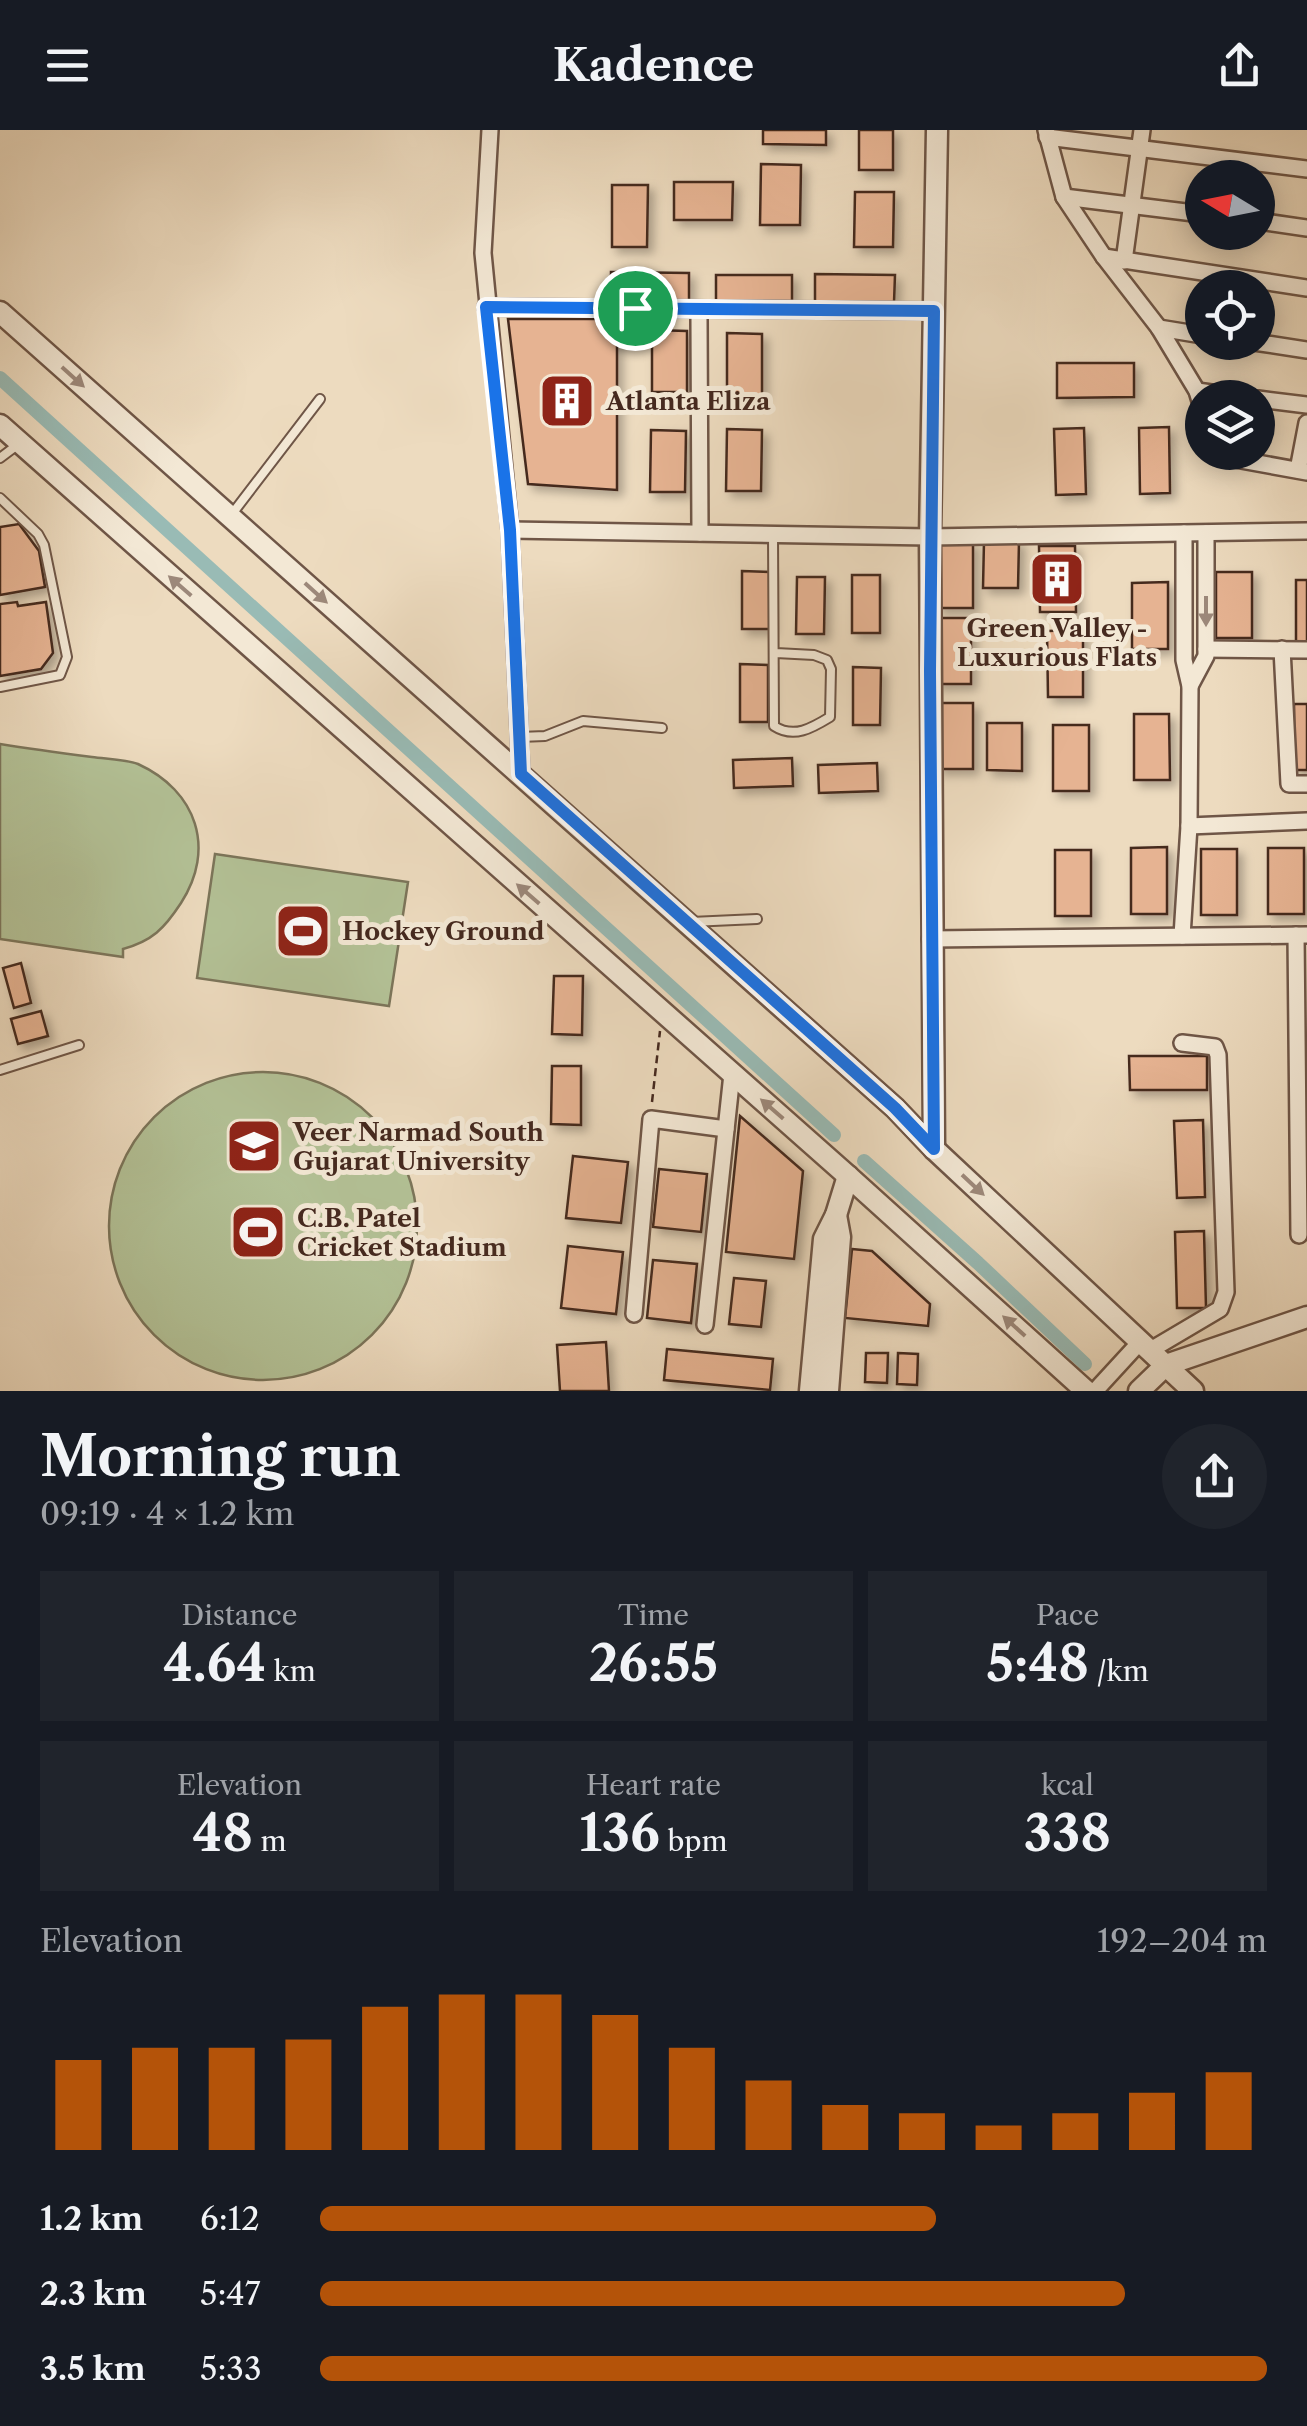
<!DOCTYPE html>
<html lang="en">
<head>
<meta charset="utf-8">
<style>
  body { margin:0; font-family:"Libre Caslon Text",serif; background:#20242c; color:#f1f3f6; height:100vh; display:flex; flex-direction:column; font-size:38px; white-space:nowrap }
  * { box-sizing:border-box; margin:0 }
  p { font-size:32px; color:#9ea1a6 }
  .icon { flex:none; width:55px; height:55px; fill:none; stroke:currentColor; stroke-width:2; stroke-linecap:round; stroke-linejoin:round }
  .map { position:relative; height:1261px; overflow:hidden }
  .side { display:flex; flex-direction:column; background:#171b24; flex:1 }
  .side>* { flex:none }
  .needle { width:65px; rotate:280deg }
  .fabs { position:absolute; left:1185px; top:30px; display:grid; gap:20px }
  .fabs a { display:grid; place-items:center; width:90px; height:90px; border-radius:50%; background:#171b24; box-shadow:0 5px 25px #0003; font-size:50px }
  .pin { position:absolute; display:grid; place-items:center; width:85px; height:85px; color:#fff; margin:-42px; border:5px solid #fff; border-radius:50%; box-shadow:0 2px 10px #0007 }
  .round { display:grid; place-items:center; flex:none; width:105px; height:105px; border-radius:52px; background:#20242c }
  .head { display:flex; align-items:center; justify-content:space-between; height:170px; padding:0 40px }
  h1 { font-size:55px; font-weight:700; line-height:75px }
  .figures { display:grid; grid-template-columns:repeat(3,1fr); gap:15px; height:170px; padding:10px 40px }
  .figures div { display:grid; align-content:center; border-radius:0px; background:#20242c; text-align:center }
  .figures b { font-size:50px; font-weight:700 }
  .figures small { font-size:28px; font-weight:400 }
  .figures p { font-size:28px }
  .chart { height:280px; padding:20px 40px }
  .chart p { display:flex; justify-content:space-between }
  .chart svg { width:100%; height:180px; margin-top:10px; stroke:#b45309; stroke-width:6 }
  ul { padding:0 40px; list-style:none; font-size:32px }
  li { display:grid; grid-template-columns:160px 120px 1fr; align-items:center; height:75px }
  li i { height:25px; border-radius:12px; background:#b45309 }
  header { display:flex; justify-content:space-between; align-items:center; height:130px; padding:0 40px; background:#171b24; font-size:45px; font-weight:700 }
  .map>svg:first-child { display:block }
  .green { fill:#b3c196; stroke:#7c755a; stroke-width:2.5 }
  .lines { fill:none; stroke-linecap:round; stroke-linejoin:round }
  .canal { stroke:#99bbb5; stroke-width:14 }
  .building { fill:#e6b392; stroke:#45291f; stroke-width:2.5; filter:url(#shadow) }
  .service-casing { stroke:#6f5647; stroke-width:12 }
  .minor-casing { stroke:#6f5647; stroke-width:20 }
  .tertiary-casing { stroke:#6f5647; stroke-width:25 }
  .path { stroke:#45291f; stroke-width:2.5; stroke-dasharray:8 5; stroke-linecap:butt }
  .service { stroke:#f3e8d5; stroke-width:8 }
  .minor { stroke:#f3e8d5; stroke-width:15 }
  .tertiary { stroke:#f3e8d5; stroke-width:20 }
  .oneway { fill:#9c887a }
  .route-casing { stroke:#fff; stroke-width:20 }
  .route { stroke:#1a73e8; stroke-width:12 }
  .labels { text-anchor:middle; dominant-baseline:central; stroke-width:10; stroke-linejoin:round; paint-order:stroke }
  .poi-label { font-size:25px; font-weight:bold; fill:#45291f; stroke:#f3e8d5; text-anchor:start }
</style>
</head>
<body>
<header><svg class="icon" aria-label="menu" viewBox="0 0 24 24"><path d="M4 6h16M4 12h16M4 18h16"/></svg>Kadence<svg class="icon" aria-label="share" viewBox="0 0 24 24"><path d="M12 15V3M7 8l5-5 5 5M5 13v7h14v-7"/></svg></header>
<div class="map">
<svg width="1307" height="1261" viewBox="0 0 1307 1261">
  <defs>
    <filter id="shadow"><feDropShadow dx="5.5" dy="5.5" stdDeviation="5" flood-color="#0004"/></filter>
  </defs>
  <rect width="100%" height="100%" fill="#eddbbf"/>
  <filter id="stains"><feTurbulence type="fractalNoise" baseFrequency=".002" numOctaves="4"/><feColorMatrix values="0 0 0 0 .2 0 0 0 0 .09 0 0 0 0 .02 0 0 0 .5 -.17"/></filter>
  <radialGradient id="worn" r=".72"><stop offset=".6" stop-color="#630" stop-opacity="0"/><stop offset="1" stop-color="#630" stop-opacity=".3"/></radialGradient>
  <g class="green">
    <path d="M0,614C31,619 61,623 92,627C106,629 125,629 138,634C197,661 216,719 181,773C164,799 152,811 123,819V827L0,809Z"/>
    <polygon points="215,724 408,752 389,876 197,848"/>
    <circle cx="263" cy="1096" r="154"/>
  </g>
  <g class="lines">
    <g class="canal">
      <polyline points="0,248 834,1005"/>
      <polyline points="864,1031 978,1133 1085,1234"/>
    </g>
  </g>
  <g class="building">
    <polygon points="763,0 826,0 826,15 763,14"/>
    <rect x="859" y="0" width="34" height="40"/>
    <polygon points="761,34 801,35 800,95 760,95"/>
    <polygon points="674,52 733,52 732,90 674,90"/>
    <polygon points="612,55 648,55 647,117 612,117"/>
    <polygon points="855,62 894,62 893,117 854,117"/>
    <polygon points="611,142 689,143 689,173 611,173"/>
    <polygon points="815,144 895,145 894,172 815,171"/>
    <polygon points="716,145 792,145 792,171 716,170"/>
    <polygon points="508,189 617,189 617,360 528,354"/>
    <polygon points="652,200 687,201 687,262 652,262"/>
    <polygon points="727,203 762,204 762,265 727,265"/>
    <polygon points="1057,233 1134,233 1134,267 1057,268"/>
    <polygon points="1169,297 1170,363 1140,364 1139,298"/>
    <polygon points="1084,298 1086,364 1056,365 1054,299"/>
    <polygon points="727,299 762,300 761,361 726,361"/>
    <polygon points="651,300 686,301 685,362 650,362"/>
    <polygon points="19,394 39,421 45,457 0,465 0,397"/>
    <polygon points="984,411 1019,411 1018,458 983,458"/>
    <rect x="937" y="412" width="36" height="66"/>
    <polygon points="1039,416 1075,416 1076,482 1040,482"/>
    <polygon points="742,441 770,442 770,499 742,499"/>
    <rect x="1216" y="442" width="36" height="66"/>
    <rect x="852" y="445" width="28" height="58"/>
    <polygon points="797,447 825,447 824,504 796,504"/>
    <rect x="1296" y="450" width="11" height="66"/>
    <polygon points="1168,452 1168,519 1132,519 1132,453"/>
    <polygon points="17,472 18,476 46,472 53,523 41,539 0,546 0,474"/>
    <rect x="935" y="488" width="36" height="66"/>
    <polygon points="1083,500 1083,567 1048,567 1047,501"/>
    <polygon points="740,534 768,535 768,592 740,592"/>
    <polygon points="853,537 881,538 880,595 853,595"/>
    <rect x="937" y="573" width="36" height="66"/>
    <rect x="1294" y="574" width="13" height="66"/>
    <polygon points="1134,584 1169,584 1170,650 1134,650"/>
    <polygon points="987,593 1022,593 1022,641 987,640"/>
    <rect x="1053" y="595" width="36" height="66"/>
    <polygon points="792,628 793,656 734,658 733,630"/>
    <polygon points="877,633 878,661 819,663 818,635"/>
    <polygon points="1167,717 1167,784 1131,784 1131,718"/>
    <rect x="1268" y="718" width="36" height="66"/>
    <rect x="1201" y="719" width="36" height="66"/>
    <rect x="1055" y="720" width="36" height="66"/>
    <polygon points="21,833 31,873 14,878 3,838"/>
    <polygon points="554,846 583,846 582,905 552,904"/>
    <polygon points="41,881 48,906 18,914 11,889"/>
    <polygon points="1129,926 1207,926 1207,960 1130,960"/>
    <polygon points="552,936 581,936 581,995 551,994"/>
    <polygon points="740,986 803,1041 794,1129 726,1122"/>
    <polygon points="1203,990 1205,1067 1177,1068 1174,991"/>
    <polygon points="573,1026 628,1032 621,1093 566,1088"/>
    <polygon points="659,1039 707,1044 701,1102 653,1097"/>
    <polygon points="1204,1101 1206,1178 1177,1178 1175,1102"/>
    <polygon points="568,1116 623,1122 616,1184 561,1178"/>
    <polygon points="852,1119 872,1121 930,1174 928,1196 845,1188"/>
    <polygon points="653,1130 697,1134 691,1193 647,1188"/>
    <polygon points="734,1148 766,1151 761,1197 729,1194"/>
    <polygon points="606,1212 609,1261 560,1261 557,1215"/>
    <polygon points="667,1219 773,1229 770,1260 664,1250"/>
    <polygon points="866,1223 888,1223 887,1253 865,1252"/>
    <polygon points="898,1223 918,1224 917,1255 897,1254"/>
  </g>
  <g class="lines">
    <g class="service-casing">
      <g id="service">
        <polyline points="0,328 16,316"/>
        <polyline points="0,368 38,404 44,415 67,527 60,545 0,557"/>
        <polyline points="232,384 320,269"/>
        <path d="M773,404L774,596C794,609 812,598 830,587L831,539L827,530L814,525L776,523"/>
        <polyline points="520,607 545,606 583,591 662,598"/>
        <polyline points="691,792 757,789"/>
        <polyline points="0,940 79,915"/>
      </g>
    </g>
    <g class="minor-casing">
      <g id="minor">
        <polyline points="490,0 483,123 510,400 521,645"/>
        <polyline points="1046,0 1064,67 1104,127 1159,198 1197,261 1202,278"/>
        <polyline points="1047,7 1307,39"/>
        <polyline points="1064,67 1202,84"/>
        <polyline points="1258,91 1307,98"/>
        <polyline points="1104,127 1307,158"/>
        <polyline points="1124,131 1142,0"/>
        <polyline points="486,177 933,181"/>
        <polyline points="699,189 700,403"/>
        <polyline points="1159,198 1202,205"/>
        <polyline points="1254,212 1307,220"/>
        <polyline points="1197,261 1247,268"/>
        <polyline points="1258,269 1307,275"/>
        <polyline points="1221,322 1230,328 1307,342"/>
        <polyline points="1298,340 1307,293"/>
        <polyline points="510,400 930,407 1307,401"/>
        <polyline points="1184,403 1184,530 1190,556 1189,696 1307,691"/>
        <polyline points="1206,519 1307,520"/>
        <polyline points="1282,519 1289,654 1307,654"/>
        <polyline points="1190,556 1206,526 1206,403"/>
        <polyline points="1296,805 1299,1105"/>
        <polyline points="1182,806 1189,696"/>
        <polyline points="930,809 1307,805"/>
        <polyline points="634,1184 651,989 726,999"/>
        <polyline points="705,1195 732,944"/>
        <polyline points="1149,1221 1220,1179 1226,1162 1218,925 1215,917 1182,913"/>
        <polyline points="1095,1261 1140,1212"/>
      </g>
    </g>
    <g class="tertiary-casing">
      <g id="tertiary">
        <polyline points="0,182 895,978 934,1019 1193,1261"/>
        <polyline points="0,295 848,1046 1086,1261"/>
        <polyline points="934,1019 930,407 937,0"/>
        <polyline points="810,1261 824,1109 836,1085 848,1046"/>
        <polyline points="828,1261 840,1107 836,1085"/>
        <polyline points="1139,1261 1166,1235 1307,1187"/>
      </g>
    </g>
    <polyline class="path" points="652,972 660,901"/>
    <use href="#service" class="service"/>
    <use href="#minor" class="minor"/>
    <use href="#tertiary" class="tertiary"/>
  </g>
  <defs><path id="oneway-solid" d="M-6-.8H1V-3.2L6.5 0L1 3.2V.8H-6Z" transform="scale(2.5)"/></defs>
  <g class="oneway">
    <use href="#oneway-solid" transform="translate(73 247) rotate(42)"/>
    <use href="#oneway-solid" transform="translate(180 456) rotate(-139)"/>
    <use href="#oneway-solid" transform="translate(316 463) rotate(42)"/>
    <use href="#oneway-solid" transform="translate(1206 481) rotate(90)"/>
    <use href="#oneway-solid" transform="translate(528 764) rotate(-139)"/>
    <use href="#oneway-solid" transform="translate(772 979) rotate(-139)"/>
    <use href="#oneway-solid" transform="translate(973 1055) rotate(43)"/>
    <use href="#oneway-solid" transform="translate(1014 1196) rotate(-138)"/>
  </g>
  <g class="lines">
    <g class="route-casing">
      <polygon id="route" points="486,177 934,181 930,541 934,1019 895,978 521,644 510,400"/>
    </g>
    <use href="#route" class="route"/>
  </g>
  <defs>
    <g id="building-square" transform="scale(2.875)"><rect x="-9" y="-9" width="18" height="18" rx="4" fill="#8f2418" stroke="#f3e8d5"/><path d="M-4-6H4V6H1V3H-1V6H-4ZM-2.5-4.3h1.7v1.8h-1.7ZM.8-4.3h1.7v1.8H.8ZM-2.5-1h1.7V.8h-1.7ZM.8-1h1.7V.8H.8Z" fill="#fff"/></g>
    <g id="stadium-square" transform="scale(2.875)"><rect x="-9" y="-9" width="18" height="18" rx="4" fill="#8f2418" stroke="#f3e8d5"/><path d="M0-5a6.5 5 0 1 0 0 10a6.5 5 0 1 0 0-10ZM-3.5-1.8h7v3.6h-7Z" fill="#fff"/></g>
    <g id="university-square" transform="scale(2.875)"><rect x="-9" y="-9" width="18" height="18" rx="4" fill="#8f2418" stroke="#f3e8d5"/><path d="M0-5L7-2L0 1L-7-2ZM-4 1L0 2.5L4 1V4Q0 6-4 4Z" fill="#fff"/></g>
  </defs>
  <g fill-rule="evenodd">
    <use href="#building-square" x="567" y="271"/>
    <use href="#building-square" x="1057" y="449"/>
    <use href="#stadium-square" x="303" y="801"/>
    <use href="#university-square" x="254" y="1016"/>
    <use href="#stadium-square" x="258" y="1102"/>
  </g>
  <g class="labels">
    <g class="poi-label">
      <text x="606" y="271">Atlanta Eliza</text>
      <text x="1057" y="498" text-anchor="middle">Green Valley -<tspan x="1057" dy="29">Luxurious Flats</tspan></text>
      <text x="342" y="801">Hockey Ground</text>
      <text x="293" y="1002">Veer Narmad South<tspan x="293" dy="29">Gujarat University</tspan></text>
      <text x="297" y="1088">C.B. Patel<tspan x="297" dy="29">Cricket Stadium</tspan></text>
    </g>
  </g>
  <rect width="100%" height="100%" filter="url(#stains)"/>
  <rect width="100%" height="100%" fill="url(#worn)"/>
</svg>
<div class="fabs">
<a><svg class="needle" viewBox="-14 -14 28 28"><path d="M0-13l5 13h-10z" fill="#e53935"/><path d="M0 13l5-13h-10z" fill="#9ea1a6"/></svg></a>
<a><svg class="icon" aria-label="locate" viewBox="0 0 24 24"><circle cx="12" cy="12" r="6"/><path d="M12 2v4M12 18v4M2 12h4M18 12h4"/></svg></a>
<a><svg class="icon" aria-label="layers" viewBox="0 0 24 24"><path d="M12 4l9 5-9 5-9-5zM3 14l9 5 9-5"/></svg></a>
</div>
<div class="pin" style="left:635px;top:178px;background:#1e9e55"><svg class="icon" aria-label="arrive" viewBox="0 0 24 24"><path d="M6 21V4h12l-3 4 3 4H6"/></svg></div>
</div>
<section class="side">
<div class="head"><div><h1>Morning run</h1><p>09:19 · 4 × 1.2 km</p></div><a class="round"><svg class="icon" aria-label="share" viewBox="0 0 24 24"><path d="M12 15V3M7 8l5-5 5 5M5 13v7h14v-7"/></svg></a></div>
<div class="figures">
<div><p>Distance</p><b>4.64<small> km</small></b></div>
<div><p>Time</p><b>26:55</b></div>
<div><p>Pace</p><b>5:48<small> /km</small></b></div>
</div>
<div class="figures">
<div><p>Elevation</p><b>48<small> m</small></b></div>
<div><p>Heart rate</p><b>136<small> bpm</small></b></div>
<div><p>kcal</p><b>338</b></div>
</div>
<div class="chart"><p><span>Elevation</span>192–204 m</p>
<svg viewBox="0 0 160 44" preserveAspectRatio="none"><path d="M5 44V22M15 44V19M25 44V19M35 44V17M45 44V9M55 44V6M65 44V6M75 44V11M85 44V19M95 44V27M105 44V33M115 44V35M125 44V38M135 44V35M145 44V30M155 44V25"/></svg>
</div>
<ul>
<li><b>1.2 km</b>6:12<i style="width:65%"></i></li>
<li><b>2.3 km</b>5:47<i style="width:85%"></i></li>
<li><b>3.5 km</b>5:33<i style="width:100%"></i></li>
</ul>
</section>
</body>
</html>
